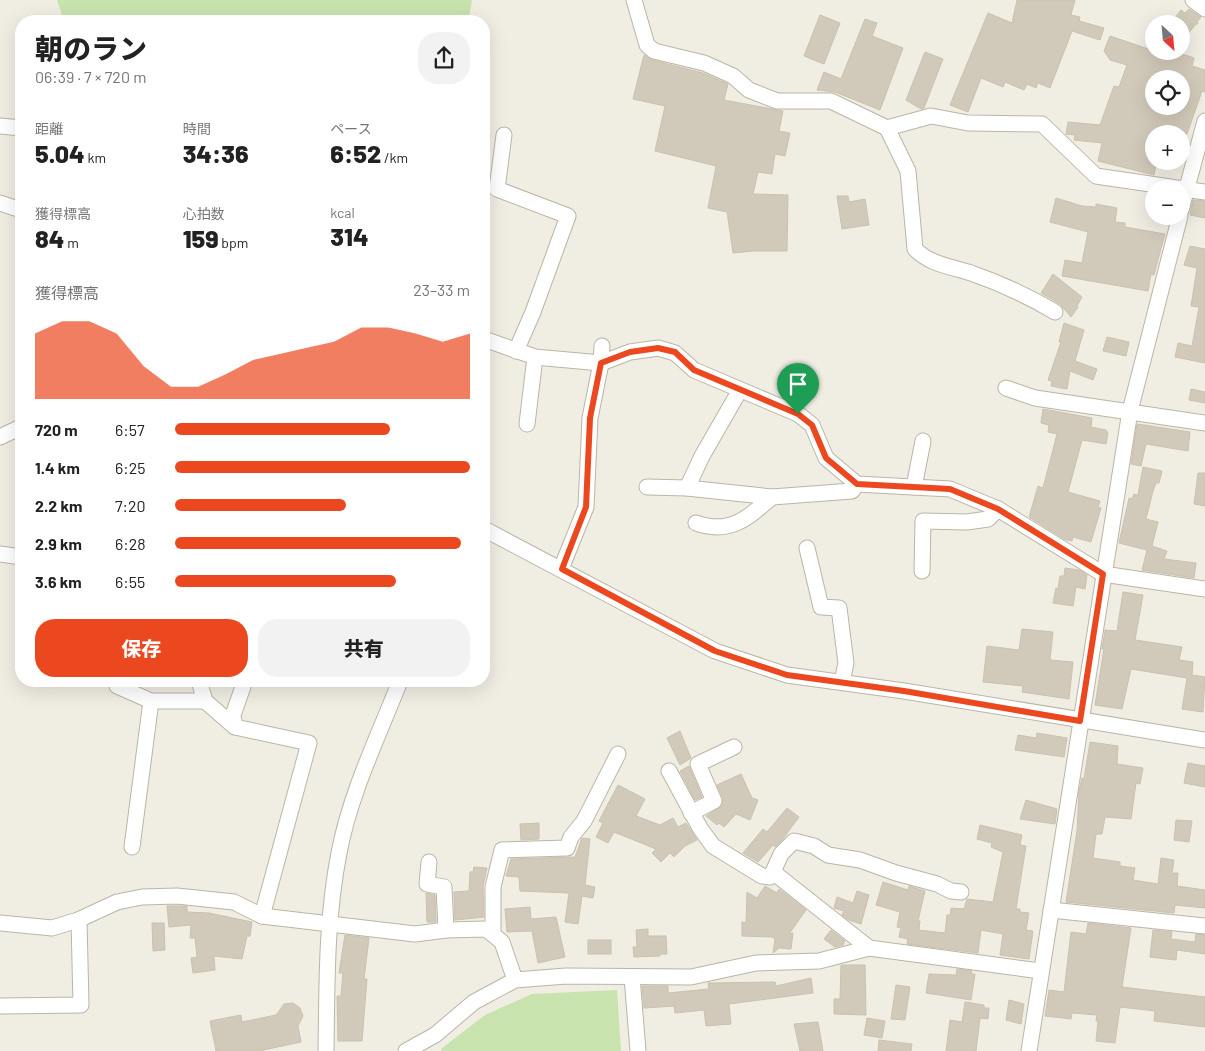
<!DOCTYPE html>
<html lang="ja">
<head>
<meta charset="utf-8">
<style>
  body { margin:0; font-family:Barlow,"Noto Sans JP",sans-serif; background:#f2f2f2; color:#222; height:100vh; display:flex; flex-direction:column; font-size:19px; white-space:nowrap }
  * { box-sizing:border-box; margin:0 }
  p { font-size:16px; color:#767676 }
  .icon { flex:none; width:28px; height:28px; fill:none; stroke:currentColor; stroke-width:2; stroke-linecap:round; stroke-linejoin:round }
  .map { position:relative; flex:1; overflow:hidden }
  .details { position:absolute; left:15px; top:15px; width:475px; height:672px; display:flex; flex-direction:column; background:#fff; border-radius:20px; box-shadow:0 5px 20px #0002 }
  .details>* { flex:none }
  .needle { width:32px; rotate:154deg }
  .controls { position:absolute; left:1145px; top:15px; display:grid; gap:10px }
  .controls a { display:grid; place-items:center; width:45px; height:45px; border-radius:50%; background:#fff; box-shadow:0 5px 20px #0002; font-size:25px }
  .pin { position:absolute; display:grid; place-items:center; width:42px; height:42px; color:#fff; margin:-51px -21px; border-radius:50% 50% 50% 0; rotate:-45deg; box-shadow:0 0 5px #0007 }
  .pin .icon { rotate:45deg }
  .round { display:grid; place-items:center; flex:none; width:52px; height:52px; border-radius:20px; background:#f2f2f2 }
  .head { display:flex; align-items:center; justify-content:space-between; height:85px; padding:0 20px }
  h1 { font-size:28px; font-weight:800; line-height:38px }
  .stats { display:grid; grid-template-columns:repeat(3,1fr); gap:8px; height:85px; padding:5px 20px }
  .stats div { display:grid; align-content:center }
  .stats b { font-size:25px; font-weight:800 }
  .stats small { font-size:14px; font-weight:400 }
  .stats p { font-size:14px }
  .chart { height:140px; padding:10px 20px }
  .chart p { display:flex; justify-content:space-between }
  .chart svg { width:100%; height:90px; margin-top:5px; fill:#ec481f; opacity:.7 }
  .action { display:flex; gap:10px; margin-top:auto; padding:10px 20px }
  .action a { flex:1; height:58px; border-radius:20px; background:#ec481f; color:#fff; font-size:20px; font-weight:800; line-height:58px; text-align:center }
  .action a+a { background:#f2f2f2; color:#222 }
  ul { padding:0 20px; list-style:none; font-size:16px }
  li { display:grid; grid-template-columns:80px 60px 1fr; align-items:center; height:38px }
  li i { height:12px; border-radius:6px; background:#ec481f }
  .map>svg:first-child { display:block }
  .green { fill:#c8e3ae }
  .building { fill:#d1c9b9; stroke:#cbc1ad; fill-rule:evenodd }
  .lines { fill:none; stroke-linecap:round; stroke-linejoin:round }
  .minor-casing { stroke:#bbb5a7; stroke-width:17 }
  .minor { stroke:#fff; stroke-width:15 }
  .route-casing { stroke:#fff; stroke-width:10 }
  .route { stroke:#ec481f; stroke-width:6 }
</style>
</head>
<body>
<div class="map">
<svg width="1205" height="1051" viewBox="0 0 1205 1051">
  <rect width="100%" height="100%" fill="#f0ede3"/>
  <g class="green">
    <polygon points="57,0 472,0 469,18 465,21 64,21"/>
    <polygon points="617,990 621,1051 442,1051 441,1049 485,1015 532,994"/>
  </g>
  <g class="building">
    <polygon points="1017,0 1075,0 1071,15 1080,17 1079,21 1104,28 1100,40 1072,31 1050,88 1038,83 1036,88 1027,84 1024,90 1005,82 1003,87 981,78 968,112 950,105 988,13 1012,23"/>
    <polygon points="1189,9 1201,17 1197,22 1198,24 1196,24 1181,42 1181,24 1170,24 1181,10 1185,13"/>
    <polygon points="820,15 840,23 824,64 804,56"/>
    <polygon points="865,19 877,23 872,36 903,48 880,110 835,92 817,90 824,72 841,79"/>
    <path d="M1110,36L1172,57L1174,51L1194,58L1192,66L1205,70V92L1202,91L1187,134H1154V161H1157L1154,175L1098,161L1102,143L1074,140L1075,135L1066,134L1068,122L1100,125L1114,86L1119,87L1127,65L1110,60L1104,51ZM1154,79H1181V106H1154Z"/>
    <polygon points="925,52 943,59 924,108 921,109 906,100"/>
    <polygon points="644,55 652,60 703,73 728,84 724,100 783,111 779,131 790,133 785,156 775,154 772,174 758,172 753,194 788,195 787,251 753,251 733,253 727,212 708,208 716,166 655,151 665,106 633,99"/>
    <polygon points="837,196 848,196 849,202 865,199 869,225 842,229"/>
    <polygon points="1056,198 1082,206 1096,207 1096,204 1117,208 1115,222 1125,223 1125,227 1165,234 1154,275 1151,274 1148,291 1062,276 1065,260 1082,263 1088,232 1050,222"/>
    <polygon points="1193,200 1205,201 1205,218 1190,215"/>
    <polygon points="1190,246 1205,249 1205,363 1175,357 1178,343 1192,346 1199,307 1191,306 1197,268 1184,265"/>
    <polygon points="1053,274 1082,297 1077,306 1078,307 1071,317 1060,304 1041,293"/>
    <polygon points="1064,323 1084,330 1075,361 1097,369 1093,380 1070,371 1067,389 1051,386 1052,381 1048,380 1061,342 1059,342"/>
    <polygon points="1107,337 1129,342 1126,356 1103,351"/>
    <polygon points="1191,389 1205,392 1205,403 1189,400"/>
    <polygon points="1043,409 1092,418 1091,427 1106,430 1108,433 1106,444 1082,440 1068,492 1100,501 1098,507 1101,508 1091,542 1073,537 1072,541 1064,539 1029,517 1038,486 1043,488 1057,434 1048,432 1049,425 1041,423"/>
    <polygon points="1137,424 1190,432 1188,451 1146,444 1141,466 1131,464"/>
    <polygon points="1143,467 1162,471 1159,483 1156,483 1153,491 1146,519 1158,522 1152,546 1167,551 1164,559 1196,563 1194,578 1142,570 1147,550 1119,543 1129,498 1132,499 1134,494 1138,495"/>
    <polygon points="1198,473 1205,473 1205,506 1194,504"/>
    <polygon points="1065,568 1079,570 1087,575 1085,589 1076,587 1073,606 1053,603 1056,588 1058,589 1060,576 1064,576"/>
    <polygon points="1123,592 1143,595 1135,640 1182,647 1179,660 1193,662 1192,675 1205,677 1203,712 1182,709 1187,678 1131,669 1122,709 1095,705 1104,649 1102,649 1105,630 1117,631"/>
    <polygon points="1022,629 1053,632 1050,660 1073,662 1069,699 1022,692 1023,686 983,682 987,646 1019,650"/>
    <polygon points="680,731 691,758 680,765 667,738"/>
    <polygon points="1037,733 1067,738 1064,757 1015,750 1018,735 1036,738"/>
    <polygon points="1090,742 1118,746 1117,764 1143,768 1140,784 1136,783 1131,819 1105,817 1102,834 1096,834 1093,858 1120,862 1120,866 1135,868 1133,880 1158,884 1161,858 1174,860 1172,873 1178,873 1177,886 1205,890 1205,908 1175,905 1174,913 1066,902 1077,831 1079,791 1082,778 1084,779"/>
    <polygon points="1188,763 1205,766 1205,787 1184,783"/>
    <polygon points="689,766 702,797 695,800 680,771"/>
    <polygon points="741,774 752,798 758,800 750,820 736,814 724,827 719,823 717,825 706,816 722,806 723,798 717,785"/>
    <polygon points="618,785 645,799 636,816 660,825 673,818 678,827 686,823 697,840 685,846 674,857 670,853 661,862 652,853 656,849 614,832 608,843 596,837 603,823 599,821"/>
    <polygon points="1026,800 1057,809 1055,824 1020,819"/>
    <polygon points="787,808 799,817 782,840 775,847 773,845 758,862 743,853 763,829 767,832"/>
    <polygon points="1176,820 1192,821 1189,842 1174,840"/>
    <polygon points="539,823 539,839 521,840 520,824"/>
    <polygon points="980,825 1022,835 1020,845 1026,846 1016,909 1020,909 1020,912 1029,913 1026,930 1033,931 1029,959 1000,955 1003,934 981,930 978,953 907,944 908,939 899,937 901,928 897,927 900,912 876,905 883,882 908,890 909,886 925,891 918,921 920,921 919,930 945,933 947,915 950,915 951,908 964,909 967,899 993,902 1003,852 991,847 992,843 977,839"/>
    <polygon points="582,838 590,839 585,885 595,887 593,898 582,896 578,924 565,922 569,893 520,891 519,877 506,876 511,859 575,857"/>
    <polygon points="474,867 487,868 483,886 484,917 455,920 454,892 469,891 470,872 473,872"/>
    <polygon points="765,886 777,893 779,889 806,910 789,934 793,933 791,949 779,948 773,953 775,939 772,937 742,936 742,922 746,923 747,892 757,898"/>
    <polygon points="857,891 869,895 861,924 849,920 842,915 844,911 834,908 837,897 853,903"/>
    <polygon points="426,893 435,895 436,922 427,922"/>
    <polygon points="167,906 187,906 187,912 209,913 252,922 250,936 247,936 242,959 214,956 215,970 193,973 191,958 197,957 195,938 190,938 191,925 169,927"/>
    <polygon points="530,907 531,919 556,917 565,957 538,963 532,931 507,932 505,909"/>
    <polygon points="152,923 164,923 165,950 153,951"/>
    <polygon points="1088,923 1131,928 1122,987 1205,997 1205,1027 1154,1021 1155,1011 1120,1007 1115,1043 1096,1041 1098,1021 1096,1021 1097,1015 1072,1013 1071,1019 1045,1016 1049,990 1064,992 1071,932 1086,934"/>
    <polygon points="648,929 648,936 666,936 667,954 660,954 660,956 634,957 633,947 637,947 636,930"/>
    <polygon points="831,930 845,941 843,945 835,947 824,939"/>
    <polygon points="1153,930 1172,932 1171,939 1195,942 1196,934 1205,935 1205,954 1177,950 1176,960 1150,957"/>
    <polygon points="345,935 369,938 364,979 367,979 362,1041 338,1041 337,996 341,996 343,973 339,973"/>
    <rect x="588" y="940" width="23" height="14"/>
    <polygon points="841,965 865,965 866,1015 834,1014 834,999 840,999"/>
    <polygon points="957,969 972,971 971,974 975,974 971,1000 926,993 929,974 956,975"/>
    <polygon points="811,978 813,993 729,1004 731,1024 706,1026 704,1010 675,1013 674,1006 644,1008 642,986 668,986 668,993 709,989 708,983 775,982 776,986"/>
    <polygon points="896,985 910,987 905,1020 891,1019"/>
    <polygon points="1009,1000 1024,1004 1021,1024 1006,1020"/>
    <polygon points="965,1002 984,1005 984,1008 989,1008 988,1019 980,1018 976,1051 946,1051 950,1020 962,1022"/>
    <polygon points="293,1003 300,1008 303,1016 298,1026 301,1042 259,1051 216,1051 210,1021 241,1015 242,1022 276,1015 284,1004"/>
    <polygon points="867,1018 885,1021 882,1038 864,1035"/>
    <polygon points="818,1022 823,1051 800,1051 794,1024"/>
    <polygon points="879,1040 912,1044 911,1051 878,1051"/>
  </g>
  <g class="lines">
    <g class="minor-casing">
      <g id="minor">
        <polyline points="634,0 647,45 654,51 704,63 733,76 749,90 777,101 831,101 887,128 931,116 968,123 1042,124 1096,176 1205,192"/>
        <polyline points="1193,0 1205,9"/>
        <polyline points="0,126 21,128"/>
        <path d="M887,128L908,171L915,249C929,264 952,267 971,273C1000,283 1028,296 1055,312"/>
        <polyline points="504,135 497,189 568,216 533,312 516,351"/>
        <polyline points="0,203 21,210"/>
        <polyline points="1181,210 1205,121"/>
        <polyline points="484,339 535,357 601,363 630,352 658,348 675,353 694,370 798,414 812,425 826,458 857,484 950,489 998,509 1103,574 1205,589"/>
        <polyline points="1006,388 1035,398 1205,423"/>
        <polyline points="527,424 535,357"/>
        <polyline points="0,437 21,427"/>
        <polyline points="647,487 687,488 772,497 852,491 857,484"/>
        <polyline points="914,487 923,441"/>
        <polyline points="687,488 702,456 740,390"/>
        <path d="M696,523C730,535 748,518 772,497"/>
        <polyline points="484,529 715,651 787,675 904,691 1205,740"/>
        <polyline points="807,548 821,607 839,608 846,663 842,682"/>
        <polyline points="0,554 21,557"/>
        <polyline points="561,569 586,507 590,418 601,363 602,346"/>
        <polyline points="922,571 923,521 967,522 988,519 998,509"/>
        <polyline points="199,681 205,701 235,727 309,743 262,916"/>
        <polyline points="117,686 151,701 205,701"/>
        <polyline points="235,727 233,715 245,681"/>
        <polyline points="669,771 700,828 713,846 762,876 770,877 773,872"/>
        <polyline points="691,813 714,801 698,764 734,747"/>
        <polyline points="132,847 151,701"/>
        <polyline points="429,862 427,884 444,887 446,930"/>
        <polyline points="1051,910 1205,926"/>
        <polyline points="0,923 52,928 78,920 117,902 142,897 177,896 234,902 262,916 415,934 446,930 486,929 502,942 515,980"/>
        <polyline points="493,934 493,887 502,850 567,848 571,837 584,821 618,754"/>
        <polyline points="869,948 773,872 781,854 794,841 814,846 828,855 860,860 896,873 937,884 951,891 961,892"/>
        <polyline points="632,977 638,1051"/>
        <polyline points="0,1006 81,1005 79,920"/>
        <path d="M326,1051C327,985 326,919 339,853C350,794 378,737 400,681"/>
        <polyline points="406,1051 435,1035 474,1002 515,980 566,976 691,977 756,963 819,961 869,948 1040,971"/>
        <polyline points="1029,1051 1130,411 1180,216"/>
      </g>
    </g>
    <use href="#minor" class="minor"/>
  </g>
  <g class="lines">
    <g class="route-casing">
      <polygon id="route" points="658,348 675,352 694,370 798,414 812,425 826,458 857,484 950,489 998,509 1103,574 1080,721 904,691 787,675 715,651 562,569 586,507 590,418 601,363 630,352"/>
    </g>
    <use href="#route" class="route"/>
  </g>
</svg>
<div class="controls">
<a><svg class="needle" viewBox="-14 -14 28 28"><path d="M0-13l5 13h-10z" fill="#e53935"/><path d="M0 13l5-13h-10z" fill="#767676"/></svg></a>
<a><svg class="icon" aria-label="locate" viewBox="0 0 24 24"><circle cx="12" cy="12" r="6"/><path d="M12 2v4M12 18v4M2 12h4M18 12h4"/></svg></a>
<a>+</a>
<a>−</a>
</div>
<div class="pin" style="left:798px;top:414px;background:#1e9e55"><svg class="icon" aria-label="arrive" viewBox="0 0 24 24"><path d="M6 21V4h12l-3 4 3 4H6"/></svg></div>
<section class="details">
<div class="head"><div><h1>朝のラン</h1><p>06:39 · 7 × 720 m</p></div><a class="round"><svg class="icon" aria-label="share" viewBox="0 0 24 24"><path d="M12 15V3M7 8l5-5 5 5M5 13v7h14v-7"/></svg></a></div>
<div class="stats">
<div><p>距離</p><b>5.04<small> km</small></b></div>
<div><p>時間</p><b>34:36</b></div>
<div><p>ペース</p><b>6:52<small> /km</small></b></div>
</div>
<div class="stats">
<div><p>獲得標高</p><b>84<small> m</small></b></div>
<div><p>心拍数</p><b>159<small> bpm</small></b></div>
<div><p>kcal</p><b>314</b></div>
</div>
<div class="chart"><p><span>獲得標高</span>23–33 m</p>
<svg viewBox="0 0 160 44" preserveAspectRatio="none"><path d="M0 44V12L10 6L20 6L30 12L40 28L50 38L60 38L70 32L80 25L90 22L100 19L110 16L120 9L130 9L140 12L150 16L160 12V44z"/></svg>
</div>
<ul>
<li><b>720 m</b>6:57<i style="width:73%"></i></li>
<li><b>1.4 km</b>6:25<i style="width:100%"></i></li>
<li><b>2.2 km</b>7:20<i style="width:58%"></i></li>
<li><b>2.9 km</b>6:28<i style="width:97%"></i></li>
<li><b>3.6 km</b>6:55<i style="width:75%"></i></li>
</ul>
<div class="action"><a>保存</a><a>共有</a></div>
</section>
</div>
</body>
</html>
